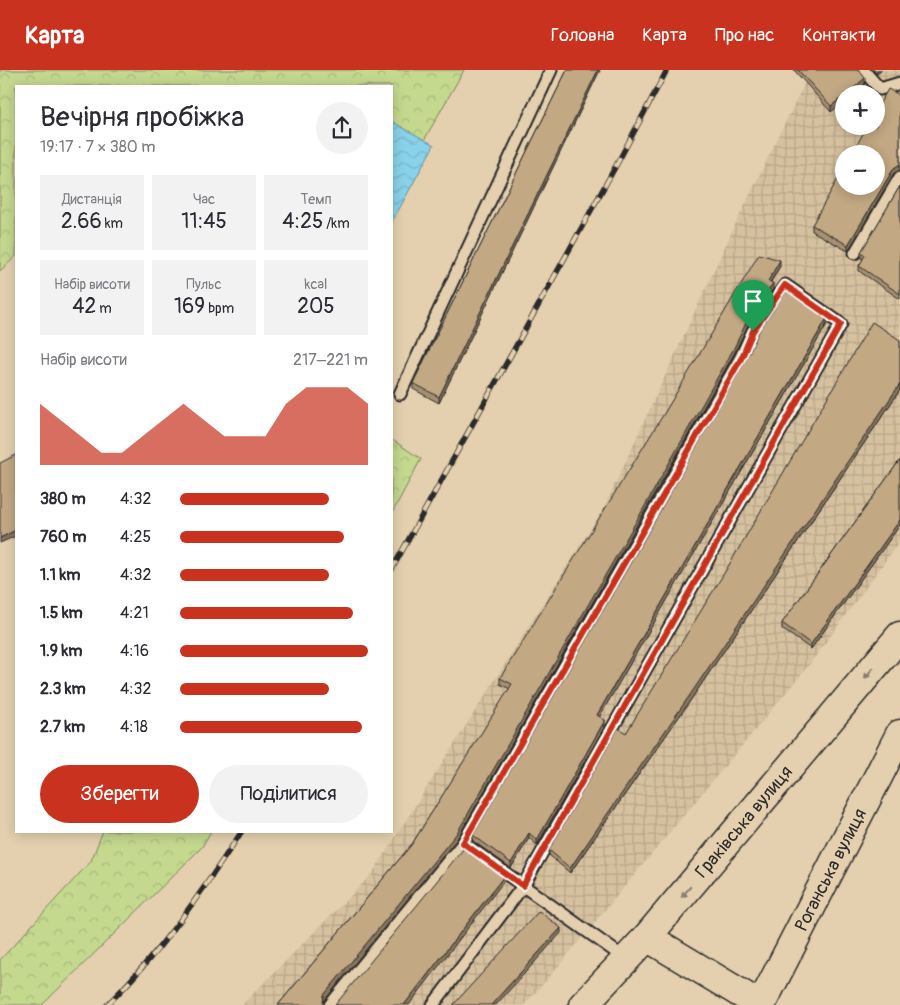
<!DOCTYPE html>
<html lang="uk">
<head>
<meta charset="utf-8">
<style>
  body { margin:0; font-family:Pangolin,sans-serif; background:#f2f2f3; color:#2b2b33; height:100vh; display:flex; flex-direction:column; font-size:19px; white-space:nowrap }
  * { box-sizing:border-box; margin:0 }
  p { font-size:16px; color:#7c7c81 }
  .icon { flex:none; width:28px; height:28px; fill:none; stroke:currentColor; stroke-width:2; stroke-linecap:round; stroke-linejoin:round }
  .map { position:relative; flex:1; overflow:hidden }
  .sheet { position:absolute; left:15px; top:15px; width:378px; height:748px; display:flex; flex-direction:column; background:#fff; border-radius:0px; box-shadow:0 2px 12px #0003 }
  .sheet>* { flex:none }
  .fabs { position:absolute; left:835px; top:15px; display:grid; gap:10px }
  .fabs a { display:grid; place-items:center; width:50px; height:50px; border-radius:50%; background:#fff; box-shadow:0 2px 12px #0003; font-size:25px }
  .pin { position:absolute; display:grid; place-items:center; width:42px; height:42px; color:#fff; margin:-51px -21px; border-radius:50% 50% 50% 0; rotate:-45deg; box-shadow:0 0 5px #0007 }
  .pin .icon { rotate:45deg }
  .round { display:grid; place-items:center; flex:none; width:52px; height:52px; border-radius:26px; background:#f2f2f3 }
  .summary { display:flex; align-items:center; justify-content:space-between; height:85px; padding:0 25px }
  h1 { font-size:28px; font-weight:600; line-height:38px }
  .metrics { display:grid; grid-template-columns:repeat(3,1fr); gap:8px; height:85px; padding:5px 25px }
  .metrics div { display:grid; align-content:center; border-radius:0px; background:#f2f2f3; text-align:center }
  .metrics b { font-size:21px; font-weight:600 }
  .metrics small { font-size:14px; font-weight:400 }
  .metrics p { font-size:14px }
  .chart { height:140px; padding:10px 25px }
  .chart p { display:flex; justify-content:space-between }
  .chart svg { width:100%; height:90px; margin-top:5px; fill:#c8321e; opacity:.7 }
  .cta { display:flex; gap:10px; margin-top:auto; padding:10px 25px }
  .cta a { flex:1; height:58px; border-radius:30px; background:#c8321e; color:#fff; font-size:20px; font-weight:600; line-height:58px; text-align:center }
  .cta a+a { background:#f2f2f3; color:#2b2b33 }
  ul { padding:0 25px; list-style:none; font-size:16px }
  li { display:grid; grid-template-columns:80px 60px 1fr; align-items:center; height:38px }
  li i { height:12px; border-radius:6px; background:#c8321e }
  header { display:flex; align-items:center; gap:30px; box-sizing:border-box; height:70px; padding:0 25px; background:#c8321e; color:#fff }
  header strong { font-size:24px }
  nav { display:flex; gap:28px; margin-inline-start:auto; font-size:18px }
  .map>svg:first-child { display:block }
  .industrial { fill:url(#industrial-grid); fill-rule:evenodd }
  .forest { fill:url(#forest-crowns); stroke:#78825c }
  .water { fill:url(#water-waves); stroke:#638f9e }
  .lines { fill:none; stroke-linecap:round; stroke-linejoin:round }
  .lane-casing { stroke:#2b2b2b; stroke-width:15 }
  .secondary-casing { stroke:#2b2b2b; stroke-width:31 }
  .lane { stroke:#e4d0ae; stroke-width:11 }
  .secondary { stroke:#e4d0ae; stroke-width:28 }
  .rail-casing { stroke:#2b2b2b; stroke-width:5.5 }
  .rail { stroke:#e4d0ae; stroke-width:4; stroke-dasharray:11; stroke-linecap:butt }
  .wall { fill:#a79071; stroke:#2b2b2b }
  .shaded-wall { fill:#88765c; stroke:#2b2b2b }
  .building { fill:#c2a883; stroke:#2b2b2b }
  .oneway { fill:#887e6c }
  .route-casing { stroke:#fff; stroke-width:10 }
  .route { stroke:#c8321e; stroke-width:6 }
  .labels { text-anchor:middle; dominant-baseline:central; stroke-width:4.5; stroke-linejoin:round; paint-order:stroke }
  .street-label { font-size:18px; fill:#2b2b2b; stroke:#e4d0ae }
</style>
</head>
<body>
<header>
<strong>Карта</strong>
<nav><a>Головна</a><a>Карта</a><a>Про нас</a><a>Контакти</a></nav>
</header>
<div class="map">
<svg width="900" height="935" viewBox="0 0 900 935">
  <defs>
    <pattern id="industrial-grid" width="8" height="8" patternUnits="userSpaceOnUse" patternTransform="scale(1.25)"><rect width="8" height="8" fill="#d6c19f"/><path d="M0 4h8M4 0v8" fill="none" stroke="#b8a689"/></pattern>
    <pattern id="forest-crowns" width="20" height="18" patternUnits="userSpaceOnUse" patternTransform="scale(1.25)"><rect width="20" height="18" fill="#c4d88e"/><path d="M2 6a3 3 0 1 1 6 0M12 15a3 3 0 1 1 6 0" fill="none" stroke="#a9ba7b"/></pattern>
    <pattern id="water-waves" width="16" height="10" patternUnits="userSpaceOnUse" patternTransform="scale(1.25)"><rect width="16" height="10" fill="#89d2ea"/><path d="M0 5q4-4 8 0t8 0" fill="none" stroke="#76b4c9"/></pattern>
  </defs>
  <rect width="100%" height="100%" fill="#e4d0ae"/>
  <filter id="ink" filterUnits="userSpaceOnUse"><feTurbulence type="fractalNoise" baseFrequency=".02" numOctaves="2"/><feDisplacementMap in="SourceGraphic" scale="10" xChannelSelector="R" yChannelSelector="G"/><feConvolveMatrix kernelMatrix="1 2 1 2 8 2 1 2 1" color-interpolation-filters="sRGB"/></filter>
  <g filter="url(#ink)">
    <path class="industrial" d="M811,0H900V471L810,594L546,911L524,935H242L372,804L605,436L734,157ZM844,24H876V56H844ZM844,84H876V116H844Z"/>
    <g class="forest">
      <polygon points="0,0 464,0 391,128 391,16 16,16 16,186 0,201"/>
      <polygon points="391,369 421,389 391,445"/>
      <polygon points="103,761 211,761 202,777 42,935 0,935 0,890 91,791"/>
    </g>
    <polygon class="water" points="391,51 434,75 392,152 391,152"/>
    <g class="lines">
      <g class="lane-casing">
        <g id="lane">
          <polyline points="863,0 880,19 900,13"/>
          <polyline points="855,183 900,107"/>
          <polyline points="400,324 551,0"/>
          <polyline points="463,773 626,889"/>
          <polyline points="330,935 463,773 648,452 741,287 753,261 785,215 841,254 523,816 433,935"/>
        </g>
      </g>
      <g class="secondary-casing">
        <g id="secondary">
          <polyline points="647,867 760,935"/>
          <polyline points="583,935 647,867 900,566"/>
          <polyline points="761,935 900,664"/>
        </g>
      </g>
      <use href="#lane" class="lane"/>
      <use href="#secondary" class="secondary"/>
      <g class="rail-casing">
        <g id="rail">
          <polyline points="391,501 618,92 667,0"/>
          <path d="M107,935C159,884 202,822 242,761"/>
        </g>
      </g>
      <use href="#rail" class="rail"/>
    </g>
    <g class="wall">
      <polygon points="567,0 600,0 439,333 413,319 413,313"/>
      <polygon points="794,0 859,0 865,14 853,24 844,24 831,42"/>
      <polygon points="873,0 882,0 877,4"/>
      <polygon points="900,25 900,100 894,103 848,181 812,161 812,155"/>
      <polygon points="900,116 900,229 859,201 859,196 863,189 861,188 861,182"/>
      <polygon points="780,196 771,212 773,219 747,257 734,284 641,448 457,769 324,931 324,933 278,935 412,774 510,619 500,614 500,608"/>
      <polygon points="827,254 599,647 605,656 537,775 529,768 511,798 473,771 473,765 655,450"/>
      <polygon points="900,270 900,320 690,631 570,803 549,785 549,780 626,663"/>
      <polygon points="900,390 900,455 811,579 782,559 782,553"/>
    </g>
    <g class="shaded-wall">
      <polygon points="598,0 600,0 439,333 439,327"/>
      <polygon points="877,0 882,0 877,4"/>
      <polygon points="865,8 865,14 853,24 847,24"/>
      <polygon points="844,26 844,32 831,42 831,36"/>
      <polygon points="900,94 900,100 894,103 848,181 848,175 894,98"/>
      <polygon points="780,190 780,196 768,216 768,211"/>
      <polygon points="773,213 773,219 747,257 734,284 641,448 457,769 324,931 323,935 324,925 747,251"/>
      <polygon points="827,248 827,254 597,651 597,645"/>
      <polygon points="900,314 900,320 690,631 570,803 570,798"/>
      <polygon points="900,450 900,455 811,579 811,574"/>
      <polygon points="16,460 16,466 0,473 0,468"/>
      <polygon points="605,650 605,656 537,775 537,770"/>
      <polygon points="529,763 529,768 511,798 511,793"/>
      <polygon points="504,806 504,811 409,935 404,935"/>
      <polygon points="561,858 561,863 496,935 491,935"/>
    </g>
    <g class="building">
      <polygon points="567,0 598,0 439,327 413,313"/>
      <polygon points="798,0 859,0 865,8 847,24 844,24 844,26 831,36"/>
      <polygon points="888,19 900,25 900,94 894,98 848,175 812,155 844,98 844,116 876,116 876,84 852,84 867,56 876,56 876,40"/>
      <polygon points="900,116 900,224 859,196 865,185 861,182"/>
      <polygon points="759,184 780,190 768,211 773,213 747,251 734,278 641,443 457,763 324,925 323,932 325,935 278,935 412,774 512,614 500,608 665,342"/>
      <polygon points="786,221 827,248 597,645 605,650 537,770 529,763 511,793 473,765 655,450 748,285 760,259"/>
      <polygon points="872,252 900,270 900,314 690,625 570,798 549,780 618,658 626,663 726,500"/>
      <polygon points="16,385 16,460 0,468 0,393"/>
      <polygon points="900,390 900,450 811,574 782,553"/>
      <polygon points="464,778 504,806 404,935 335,935"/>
      <polygon points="539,841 561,858 491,935 453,935"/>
    </g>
    <defs><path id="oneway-solid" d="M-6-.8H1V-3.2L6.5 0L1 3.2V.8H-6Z" transform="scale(1.25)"/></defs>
    <g class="oneway">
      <use href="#oneway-solid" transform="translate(869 603) rotate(130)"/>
      <use href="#oneway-solid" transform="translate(686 822) rotate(130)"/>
    </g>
  </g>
  <g class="lines" filter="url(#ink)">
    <g class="route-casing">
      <polygon id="route" points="785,215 841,254 523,816 463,773 648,452 742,287 753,261"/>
    </g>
    <use href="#route" class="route"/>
  </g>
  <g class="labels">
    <g class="street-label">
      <text transform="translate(744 752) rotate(-50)">Граківська вулиця</text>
      <text transform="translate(831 800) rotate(-63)">Роганська вулиця</text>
    </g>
  </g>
</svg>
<div class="fabs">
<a>+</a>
<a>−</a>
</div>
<div class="pin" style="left:753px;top:261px;background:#1e9e55"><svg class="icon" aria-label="arrive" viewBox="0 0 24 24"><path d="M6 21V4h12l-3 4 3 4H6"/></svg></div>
<section class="sheet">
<div class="summary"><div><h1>Вечірня пробіжка</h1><p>19:17 · 7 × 380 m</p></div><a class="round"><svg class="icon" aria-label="share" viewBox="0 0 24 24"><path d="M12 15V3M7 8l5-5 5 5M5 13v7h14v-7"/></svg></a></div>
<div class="metrics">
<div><p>Дистанція</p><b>2.66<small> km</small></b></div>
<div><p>Час</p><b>11:45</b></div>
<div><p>Темп</p><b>4:25<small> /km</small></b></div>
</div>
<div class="metrics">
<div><p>Набір висоти</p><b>42<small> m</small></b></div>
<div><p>Пульс</p><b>169<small> bpm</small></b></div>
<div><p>kcal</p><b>205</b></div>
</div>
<div class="chart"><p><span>Набір висоти</span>217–221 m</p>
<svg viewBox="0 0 160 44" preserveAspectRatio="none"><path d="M0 44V14L10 22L20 30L30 38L40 38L50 30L60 22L70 14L80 22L90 30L100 30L110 30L120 14L130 6L140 6L150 6L160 14V44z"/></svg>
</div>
<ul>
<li><b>380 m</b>4:32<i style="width:79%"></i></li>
<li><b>760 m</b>4:25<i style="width:87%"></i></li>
<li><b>1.1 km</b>4:32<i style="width:79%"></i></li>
<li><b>1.5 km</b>4:21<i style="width:92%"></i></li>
<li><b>1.9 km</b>4:16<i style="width:100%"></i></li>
<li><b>2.3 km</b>4:32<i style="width:79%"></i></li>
<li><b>2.7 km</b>4:18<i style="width:97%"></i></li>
</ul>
<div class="cta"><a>Зберегти</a><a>Поділитися</a></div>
</section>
</div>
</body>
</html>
